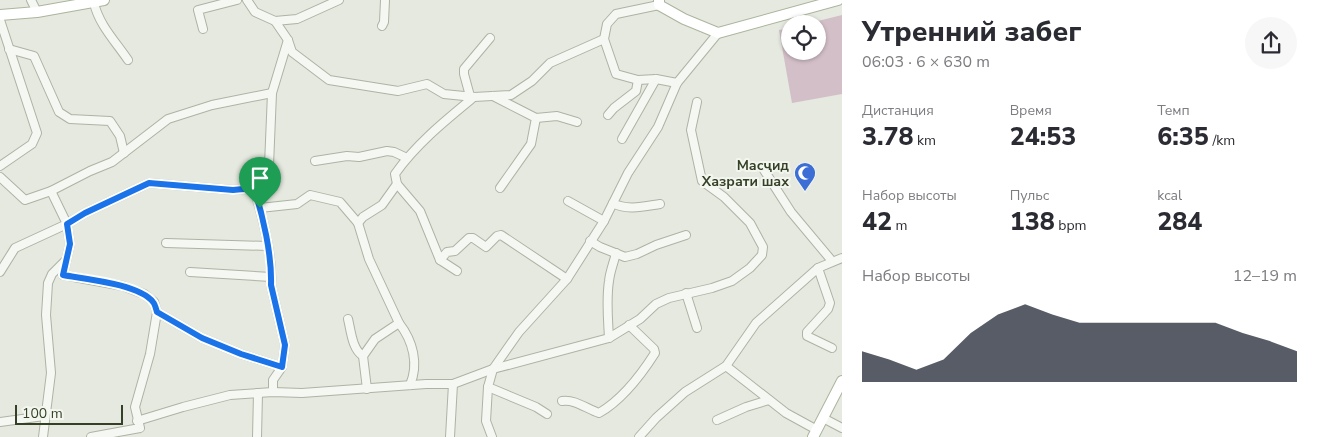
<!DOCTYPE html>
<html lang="ru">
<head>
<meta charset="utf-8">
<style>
  body { margin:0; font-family:"Nunito Sans",sans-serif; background:#f7f7f7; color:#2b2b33; height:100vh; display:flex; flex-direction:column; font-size:19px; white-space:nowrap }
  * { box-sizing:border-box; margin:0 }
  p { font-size:16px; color:#7c7c81 }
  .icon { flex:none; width:28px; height:28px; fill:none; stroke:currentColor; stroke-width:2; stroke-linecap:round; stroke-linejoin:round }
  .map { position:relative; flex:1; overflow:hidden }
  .drawer { display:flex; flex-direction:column; background:#fff; width:475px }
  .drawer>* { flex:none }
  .fabs { position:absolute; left:781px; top:15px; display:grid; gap:10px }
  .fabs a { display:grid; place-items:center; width:45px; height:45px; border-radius:50%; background:#fff; box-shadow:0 1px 4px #0004; font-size:25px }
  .scale { position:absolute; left:15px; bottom:12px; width:108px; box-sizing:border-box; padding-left:5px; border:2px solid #354127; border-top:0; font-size:14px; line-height:18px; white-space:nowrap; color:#354127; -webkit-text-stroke:4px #f3f6ee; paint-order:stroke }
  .pin { position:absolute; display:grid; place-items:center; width:42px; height:42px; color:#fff; margin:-51px -21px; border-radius:50% 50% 50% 0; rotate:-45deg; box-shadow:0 0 5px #0007 }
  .pin .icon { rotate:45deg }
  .round { display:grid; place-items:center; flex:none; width:52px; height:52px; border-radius:26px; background:#f7f7f7 }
  .head { display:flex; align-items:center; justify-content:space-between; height:85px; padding:0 20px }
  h1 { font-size:28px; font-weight:800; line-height:38px }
  .metrics { display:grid; grid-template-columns:repeat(3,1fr); gap:8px; height:85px; padding:5px 20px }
  .metrics div { display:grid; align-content:center }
  .metrics b { font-size:25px; font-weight:800 }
  .metrics small { font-size:14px; font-weight:400 }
  .metrics p { font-size:14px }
  .chart { height:140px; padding:10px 20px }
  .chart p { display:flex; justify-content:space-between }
  .chart svg { width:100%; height:90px; margin-top:5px; fill:#111827; opacity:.7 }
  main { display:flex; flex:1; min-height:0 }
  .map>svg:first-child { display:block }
  .green { fill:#d3bfc8 }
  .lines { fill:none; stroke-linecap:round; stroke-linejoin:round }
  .minor-casing { stroke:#adb3a4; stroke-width:10 }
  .major-casing { stroke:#abb59d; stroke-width:12 }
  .minor { stroke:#f5f7f2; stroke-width:8 }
  .major { stroke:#fff; stroke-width:10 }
  .route-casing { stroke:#fff; stroke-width:10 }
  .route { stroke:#1a73e8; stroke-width:6 }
  .labels { text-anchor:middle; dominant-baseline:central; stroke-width:4; stroke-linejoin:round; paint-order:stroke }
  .poi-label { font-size:14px; font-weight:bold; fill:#354127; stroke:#f3f6ee; text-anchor:end }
</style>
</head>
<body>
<main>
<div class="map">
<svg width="842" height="437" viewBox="0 0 842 437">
  <rect width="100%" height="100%" fill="#e5e9df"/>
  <polygon class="green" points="842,15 842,94 792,103 779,30 790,28 790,51 818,51 818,24 806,24"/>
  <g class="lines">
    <g class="minor-casing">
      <g id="minor">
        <polyline points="31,0 37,12"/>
        <polyline points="247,0 255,12 275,21 288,40 292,52 329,80 398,91 427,84 444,94 474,97 511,95 532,81 550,63 604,39"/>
        <path d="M94,3C99,25 116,42 128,60"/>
        <polyline points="659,5 616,14 607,24 604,39 616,74 638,80 656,79 677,83"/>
        <polyline points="0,20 37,133 32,144 0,166"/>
        <polyline points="275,21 297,19 339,0"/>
        <polyline points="382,26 384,22 385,0"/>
        <polyline points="203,29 198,10 237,0"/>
        <polyline points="9,49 34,56 59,112 70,119 110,121 120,136 124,153"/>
        <polyline points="470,96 464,74 464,69 490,38"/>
        <polyline points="493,96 536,118 531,144 500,188"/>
        <polyline points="608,115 614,108 636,91 638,80"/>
        <polyline points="536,118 557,116 577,122"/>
        <polyline points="622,139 656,79"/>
        <polyline points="315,161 347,156 359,157 387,151 394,152 407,158"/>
        <polyline points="764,170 791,212 832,261"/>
        <polyline points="0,177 25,200 51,191 90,171 112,162 168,119 212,105 272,93"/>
        <path d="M254,188C262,215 273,257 271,285L285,345L282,367L273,380V392"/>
        <polyline points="51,191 67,224 70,244 63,275 123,286 144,294 154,302 157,312 150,354 135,407 140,428 91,437"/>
        <polyline points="568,201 604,221"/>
        <path d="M613,203C626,211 646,206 660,204"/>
        <polyline points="260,208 297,204 310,195 340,202 358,223 369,259 399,323 375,339 363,356 367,389"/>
        <polyline points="358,223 363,217 382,205 397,184"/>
        <polyline points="590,241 600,247 625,257 637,254 656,245 686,235"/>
        <polyline points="166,243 267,246"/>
        <polyline points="440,260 447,252 455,251 469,238 473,238 486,247 497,236 501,235 567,279"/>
        <polyline points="818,268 830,303 828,309 807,332 807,336 832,348"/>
        <path d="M457,271L440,260L420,211L397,184L395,174C416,144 446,120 474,97"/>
        <polyline points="0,272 15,248 67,224 85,213 149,183 233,190 254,188 266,176 269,165 272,93 288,40"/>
        <polyline points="190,272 271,277"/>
        <polyline points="686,293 697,328"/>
        <polyline points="157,312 202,338 241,354 282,367"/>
        <path d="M348,319C351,331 352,349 363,356"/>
        <path d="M399,323C413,341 419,364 410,385"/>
        <path d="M609,338C608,319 606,300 609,281C610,271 614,262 616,253"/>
        <polyline points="726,366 786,413 817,430"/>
        <polyline points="488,387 486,421 492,437"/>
        <path d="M562,401C575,399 587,409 599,413C622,400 641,375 655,353L654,349L629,325"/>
        <polyline points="547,414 536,407 488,387 493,369 519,332 567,279 604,221 628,173 658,127 677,83 718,33"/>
        <polyline points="823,418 842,428"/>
        <polyline points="717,420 746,407 769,400"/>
        <polyline points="137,421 183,407 230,395 273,392 302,393 426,384 453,384 493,369 609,338 640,319 656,304 669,298 712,288 732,281 750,268 762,255 763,247 750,223 724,197 702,181 691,130 697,102"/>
        <polyline points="0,422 44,416"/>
        <polyline points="43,437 51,373 46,315 48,283 52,274 65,261"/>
        <polyline points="257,437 258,393"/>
        <polyline points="450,437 453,384"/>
        <polyline points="639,437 656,418 685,392 726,366 756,323 818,268 842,258"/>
      </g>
    </g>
    <g class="major-casing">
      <g id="major">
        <polyline points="659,0 659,5 684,19 718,33 838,0"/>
        <polyline points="0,15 37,12 104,0"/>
        <polyline points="813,437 842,381"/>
      </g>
    </g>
    <use href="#minor" class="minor"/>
    <use href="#major" class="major"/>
  </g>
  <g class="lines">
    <g class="route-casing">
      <path id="route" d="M149,183L233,190L254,188C263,216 272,255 271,285L285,345L282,367L241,354L202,338L157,312C156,309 155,304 153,302C139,284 85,279 63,275L70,244L67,224L85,213Z"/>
    </g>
    <use href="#route" class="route"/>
  </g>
  <defs>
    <g id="mosque-pin" transform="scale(1.125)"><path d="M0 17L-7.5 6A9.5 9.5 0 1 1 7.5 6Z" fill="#3c6ed6" stroke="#f3f6ee"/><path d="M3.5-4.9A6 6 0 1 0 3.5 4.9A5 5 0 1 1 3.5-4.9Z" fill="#fff"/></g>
  </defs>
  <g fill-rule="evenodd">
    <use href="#mosque-pin" x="805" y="173"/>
  </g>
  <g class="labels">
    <g class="poi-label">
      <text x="789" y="165">Масҷид<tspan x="789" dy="16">Хазрати шах</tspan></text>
    </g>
  </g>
</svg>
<div class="fabs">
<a><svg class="icon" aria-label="locate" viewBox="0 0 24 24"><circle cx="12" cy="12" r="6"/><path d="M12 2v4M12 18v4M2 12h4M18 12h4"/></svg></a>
</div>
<div class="scale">100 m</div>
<div class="pin" style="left:260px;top:208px;background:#1e9e55"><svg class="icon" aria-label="arrive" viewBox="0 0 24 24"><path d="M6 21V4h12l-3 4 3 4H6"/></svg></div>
</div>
<section class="drawer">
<div class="head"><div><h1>Утренний забег</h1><p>06:03 · 6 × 630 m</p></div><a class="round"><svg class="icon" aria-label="share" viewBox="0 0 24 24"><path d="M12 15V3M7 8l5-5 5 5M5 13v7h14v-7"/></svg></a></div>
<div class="metrics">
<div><p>Дистанция</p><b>3.78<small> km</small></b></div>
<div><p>Время</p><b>24:53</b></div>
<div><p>Темп</p><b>6:35<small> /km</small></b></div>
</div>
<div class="metrics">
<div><p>Набор высоты</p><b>42<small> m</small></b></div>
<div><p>Пульс</p><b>138<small> bpm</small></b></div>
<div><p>kcal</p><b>284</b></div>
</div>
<div class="chart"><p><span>Набор высоты</span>12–19 m</p>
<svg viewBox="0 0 160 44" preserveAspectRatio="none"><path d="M0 44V29L10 33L20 38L30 33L40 20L50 11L60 6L70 11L80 15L90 15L100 15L110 15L120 15L130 15L140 20L150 24L160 29V44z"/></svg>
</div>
</section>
</main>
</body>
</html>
